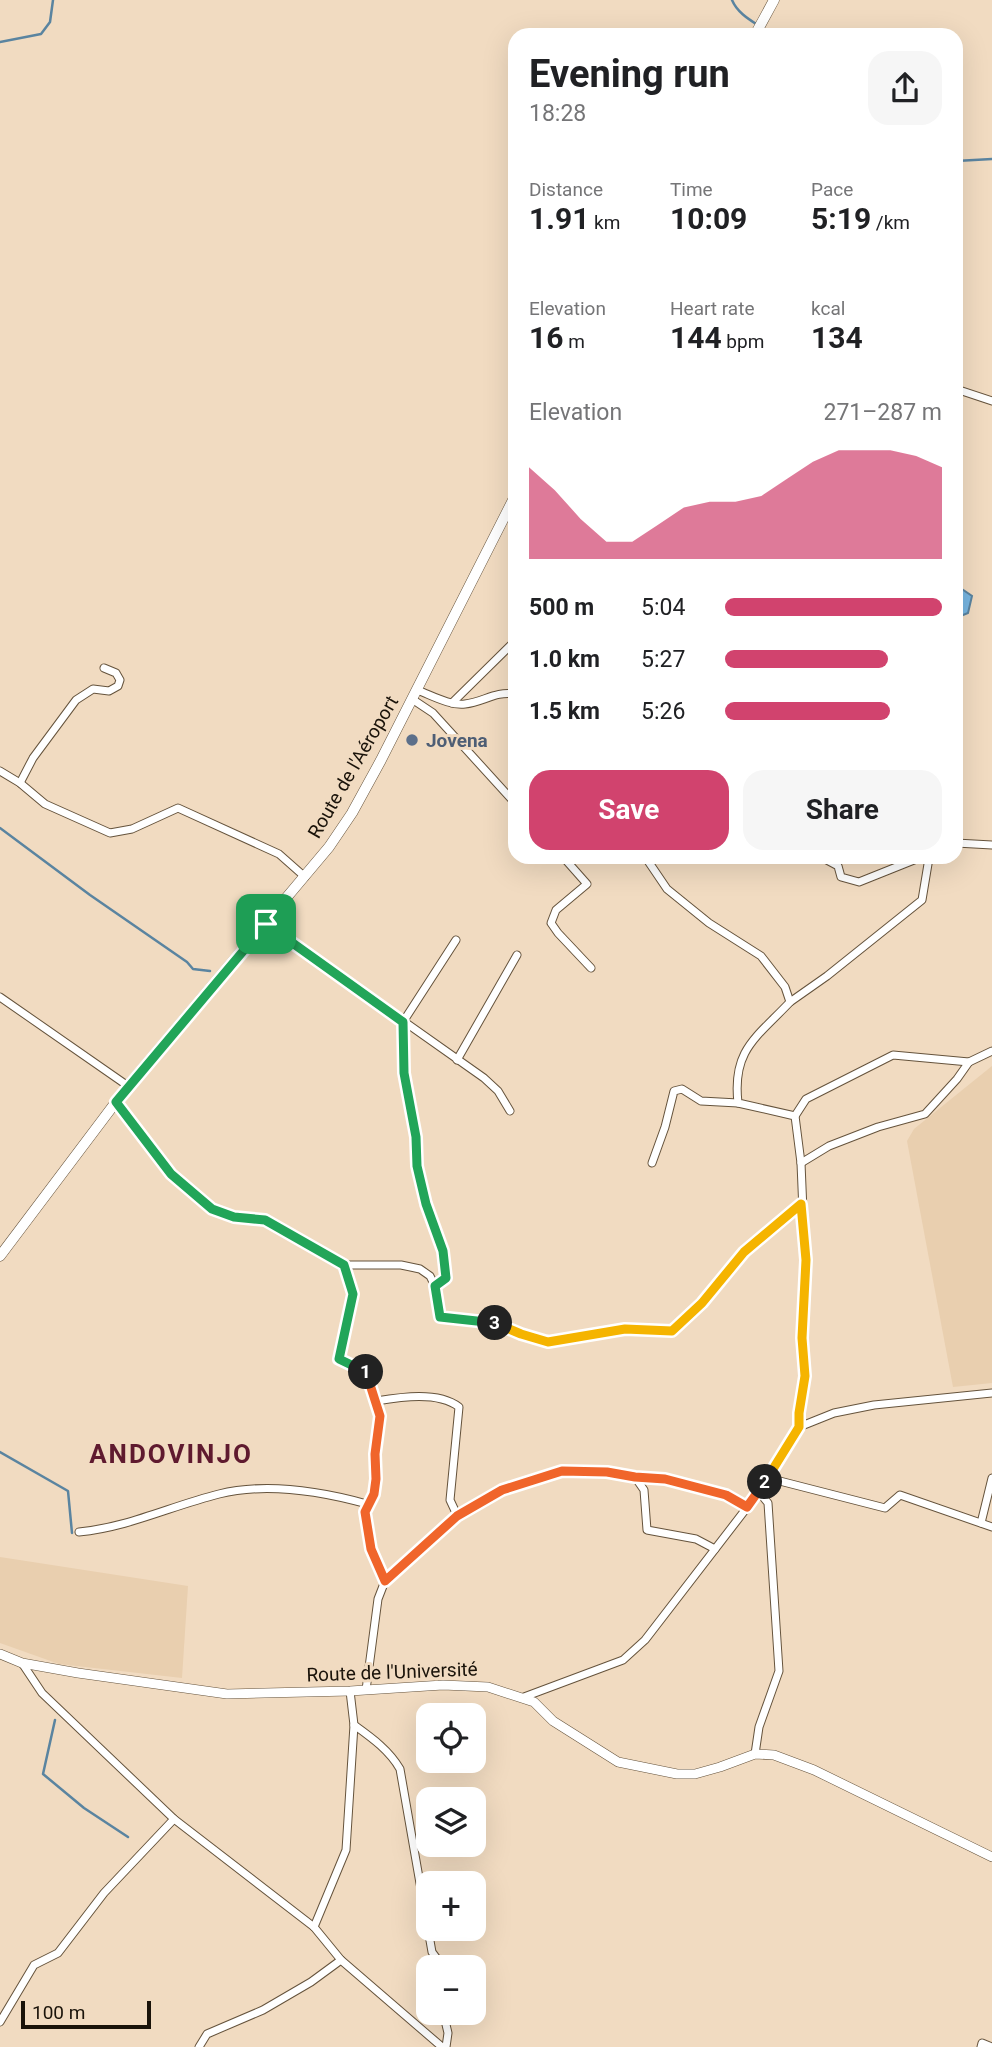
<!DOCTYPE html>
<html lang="en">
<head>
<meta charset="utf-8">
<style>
  body { margin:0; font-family:Roboto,sans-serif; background:#f6f6f6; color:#202124; height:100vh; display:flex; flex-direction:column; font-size:26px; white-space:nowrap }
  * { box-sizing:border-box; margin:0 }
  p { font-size:23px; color:#757577 }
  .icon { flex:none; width:38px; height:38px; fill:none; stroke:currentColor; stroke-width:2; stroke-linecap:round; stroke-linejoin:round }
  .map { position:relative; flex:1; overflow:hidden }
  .sheet { position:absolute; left:508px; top:28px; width:455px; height:836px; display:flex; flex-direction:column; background:#fff; border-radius:21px; box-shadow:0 7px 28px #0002 }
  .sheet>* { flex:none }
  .buttons { position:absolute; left:416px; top:1703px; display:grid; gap:14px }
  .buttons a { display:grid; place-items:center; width:70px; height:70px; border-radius:14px; background:#fff; box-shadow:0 7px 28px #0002; font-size:35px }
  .scale { position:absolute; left:21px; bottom:18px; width:130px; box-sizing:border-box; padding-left:7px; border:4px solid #1a130a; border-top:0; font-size:19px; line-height:24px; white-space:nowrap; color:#1a130a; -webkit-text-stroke:5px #f1dbc1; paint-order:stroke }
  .pin { position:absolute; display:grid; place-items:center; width:60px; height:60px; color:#fff; margin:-30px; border-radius:14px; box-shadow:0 4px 10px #0006 }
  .km { position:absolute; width:35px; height:35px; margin:-18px; border-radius:50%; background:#222; color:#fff; font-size:19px; line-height:35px; text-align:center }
  .round { display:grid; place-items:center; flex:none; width:74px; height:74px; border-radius:21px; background:#f6f6f6 }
  .head { display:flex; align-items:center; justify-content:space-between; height:119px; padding:0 21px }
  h1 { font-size:38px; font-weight:700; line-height:52px }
  .figures { display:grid; grid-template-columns:repeat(3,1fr); gap:10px; height:119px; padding:7px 21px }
  .figures div { display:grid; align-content:center }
  .figures b { font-size:30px; font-weight:700 }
  .figures small { font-size:19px; font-weight:400 }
  .figures p { font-size:19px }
  .chart { height:196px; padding:14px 21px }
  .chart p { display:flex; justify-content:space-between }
  .chart svg { width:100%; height:126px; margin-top:7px; fill:#d1436e; opacity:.7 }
  .action { display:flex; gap:14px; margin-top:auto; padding:14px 21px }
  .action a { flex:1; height:80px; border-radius:21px; background:#d1436e; color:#fff; font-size:28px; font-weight:700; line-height:80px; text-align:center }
  .action a+a { background:#f6f6f6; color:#202124 }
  ul { padding:0 21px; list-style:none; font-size:23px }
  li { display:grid; grid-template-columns:112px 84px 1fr; align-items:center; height:52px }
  li i { height:18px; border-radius:9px; background:#d1436e }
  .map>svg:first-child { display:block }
  .built { fill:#e9cfaf }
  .water { fill:#76b5e1; stroke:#5a84a0; stroke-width:2 }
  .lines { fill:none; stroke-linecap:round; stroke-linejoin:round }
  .stream { stroke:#5a84a0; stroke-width:2.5 }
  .minor-casing { stroke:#65533c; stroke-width:9 }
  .tertiary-casing { stroke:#65533c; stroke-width:10 }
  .secondary-casing { stroke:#65533c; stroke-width:11 }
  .minor { stroke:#fff; stroke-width:7 }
  .tertiary { stroke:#fff; stroke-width:9 }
  .secondary { stroke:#fff; stroke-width:10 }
  .split-1-casing { stroke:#fff; stroke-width:14 }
  .split-2-casing { stroke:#fff; stroke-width:14 }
  .split-3-casing { stroke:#fff; stroke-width:14 }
  .split-4-casing { stroke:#fff; stroke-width:14 }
  .split-1 { stroke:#22a559; stroke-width:9 }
  .split-2 { stroke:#f0652b; stroke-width:9 }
  .split-3 { stroke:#f5b400; stroke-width:9 }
  .split-4 { stroke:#22a559; stroke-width:9 }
  .service-dot { fill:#5c6f8a; stroke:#f1dbc1; stroke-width:2.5 }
  .labels { text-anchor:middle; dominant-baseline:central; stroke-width:6; stroke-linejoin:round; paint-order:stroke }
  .service-label { font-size:19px; font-weight:bold; fill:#4e5e75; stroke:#f1dbc1; text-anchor:start }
  .street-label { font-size:19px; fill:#1a130a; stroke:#f1dbc1 }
  .district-label { font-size:26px; font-weight:bold; letter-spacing:2px; fill:#5f1a2f; stroke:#f1dbc1 }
</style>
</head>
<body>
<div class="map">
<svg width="992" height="2047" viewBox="0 0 992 2047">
  <rect width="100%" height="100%" fill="#f1dbc1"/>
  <g class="built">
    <polygon points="992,1066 992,1383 953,1387 907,1141 914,1129"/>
    <polygon points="0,1557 188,1586 182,1678 59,1664 0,1643"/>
  </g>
  <polygon class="water" points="956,585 972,596 968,613 956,618"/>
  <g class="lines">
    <g class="stream">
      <path d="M732,0C739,17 759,24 772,35"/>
      <polyline points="0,42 41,34 50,22 53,0"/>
      <polyline points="956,161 992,159"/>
      <polyline points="0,828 90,895 187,962 193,969 210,971"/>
      <polyline points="0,1452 68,1491 72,1533"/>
      <polyline points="55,1720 43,1774 84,1808 128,1837"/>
    </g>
    <g class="minor-casing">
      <g id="minor">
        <polyline points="956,389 992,401"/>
        <path d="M417,690C431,695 450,706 465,704C483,702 496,691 514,694"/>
        <polyline points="412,699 433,713 514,802"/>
        <polyline points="452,703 514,642"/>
        <polyline points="0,771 20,783 45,804 110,833 132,829 178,808 279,854 305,877"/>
        <polyline points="20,783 33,758 76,700 93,689 109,691 118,686 120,680 116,673 104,668"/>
        <polyline points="956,843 992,845"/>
        <polyline points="564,858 587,884 556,910 551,923 558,933 591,968"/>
        <path d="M646,858L667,889L709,923L761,956L785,987L790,1002C756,1038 732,1050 738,1103L795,1116L801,1163L805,1260L802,1338L805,1376L799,1413V1427"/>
        <polyline points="823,858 838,866 841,877 859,882 919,858"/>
        <polyline points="266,924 484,1078 498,1091 510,1111"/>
        <polyline points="0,997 128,1086"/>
        <polyline points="790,1002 827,976 922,900 929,858"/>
        <polyline points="457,1060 517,955"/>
        <polyline points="116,1102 171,1174 212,1209 234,1218 265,1220 344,1265 401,1265 420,1269 430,1276 435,1286 440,1317 494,1322 521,1334 548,1342 625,1329 672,1330 702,1302 744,1252 801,1204"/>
        <polyline points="795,1116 806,1099 893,1055 969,1062"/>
        <polyline points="652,1163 665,1127 674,1091 682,1089 701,1101 738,1103"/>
        <polyline points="801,1163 829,1146 878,1127 925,1114 957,1079 969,1062 992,1051"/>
        <polyline points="344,1265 353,1294 339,1359 366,1371 380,1416 375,1454 376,1479 374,1494 365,1512 371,1549 385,1581"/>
        <polyline points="435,1286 446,1278 443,1251 426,1204 417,1165 416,1137 404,1073 402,1041 403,1022 456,940"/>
        <path d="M376,1401C401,1397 438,1391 459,1407L450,1500L457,1515"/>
        <polyline points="635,1477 644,1490 647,1530 696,1539 715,1549"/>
        <polyline points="768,1478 885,1508 900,1495 992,1527"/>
        <polyline points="981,1523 992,1478"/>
        <path d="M79,1532C129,1527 171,1506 219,1494C267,1482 320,1491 367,1504"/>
        <polyline points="22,1663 42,1693 174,1819 314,1927 341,1960 442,2047"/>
        <polyline points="366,1690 378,1599 385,1581 457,1515 502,1491 562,1471 607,1472 695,1485 726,1495 747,1507"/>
        <polyline points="524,1697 623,1660 645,1640 759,1492 799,1427 834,1413 874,1405 992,1393"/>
        <path d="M354,1725C372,1738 389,1750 400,1769L432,1952L443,1967"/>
        <polyline points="755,1754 759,1727 779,1671 768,1503 759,1492"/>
        <polyline points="314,1927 346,1850 354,1725 350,1691"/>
        <polyline points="443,2012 448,2033 446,2047"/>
        <polyline points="0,2022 34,1965 58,1953 104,1893 174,1819"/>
        <polyline points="199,2047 207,2034 263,2010 311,1982 341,1960"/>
        <polyline points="981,2047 982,2043 992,2047"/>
      </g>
    </g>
    <g class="tertiary-casing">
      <polyline id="tertiary" points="0,1654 22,1663 78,1673 227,1694 350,1691 443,1685 488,1687 534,1702 553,1721 618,1762 677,1774 695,1774 720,1767 755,1754 774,1755 814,1770 992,1857"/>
    </g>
    <g class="secondary-casing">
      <g id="secondary">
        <polyline points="755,35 774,0"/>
        <polyline points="0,1256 128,1086 329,847 352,813 381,760 514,498"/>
      </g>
    </g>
    <use href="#minor" class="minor"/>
    <use href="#tertiary" class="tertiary"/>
    <use href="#secondary" class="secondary"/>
  </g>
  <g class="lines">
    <g class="split-1-casing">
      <polyline id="split-1" points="266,924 116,1102 171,1174 212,1209 234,1217 265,1220 344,1265 353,1294 339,1359 366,1372"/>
    </g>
    <g class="split-2-casing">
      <polyline id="split-2" points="366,1372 380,1416 375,1454 376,1479 374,1494 365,1512 371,1549 385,1581 457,1516 502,1490 562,1471 607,1472 635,1477 665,1479 726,1495 747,1507 765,1482"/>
    </g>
    <g class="split-3-casing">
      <polyline id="split-3" points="495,1323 521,1334 548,1342 625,1329 672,1331 702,1303 744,1252 801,1204 806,1260 802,1338 805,1376 799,1413 799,1427 765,1482"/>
    </g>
    <g class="split-4-casing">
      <polyline id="split-4" points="266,924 403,1022 404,1073 416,1137 417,1166 426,1204 443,1251 446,1278 435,1286 440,1317 495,1323"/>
    </g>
    <use href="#split-1" class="split-1"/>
    <use href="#split-2" class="split-2"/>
    <use href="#split-3" class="split-3"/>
    <use href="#split-4" class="split-4"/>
  </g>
  <circle class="service-dot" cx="412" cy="740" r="7"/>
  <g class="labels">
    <g class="service-label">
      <text x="426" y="740">Jovena</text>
    </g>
    <g class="street-label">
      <text transform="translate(353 767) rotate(-60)">Route de l'Aéroport</text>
      <text transform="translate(392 1672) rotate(-2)">Route de l'Université</text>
    </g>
    <g class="district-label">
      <text x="171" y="1454">ANDOVINJO</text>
    </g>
  </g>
</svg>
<div class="buttons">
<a><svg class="icon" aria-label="locate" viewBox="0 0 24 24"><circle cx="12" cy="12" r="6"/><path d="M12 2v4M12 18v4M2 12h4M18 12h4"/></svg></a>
<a><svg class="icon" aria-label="layers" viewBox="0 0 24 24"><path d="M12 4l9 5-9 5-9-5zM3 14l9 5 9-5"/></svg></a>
<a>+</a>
<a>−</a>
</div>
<div class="scale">100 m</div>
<div class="pin" style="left:266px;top:924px;background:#1e9e55"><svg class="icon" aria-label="arrive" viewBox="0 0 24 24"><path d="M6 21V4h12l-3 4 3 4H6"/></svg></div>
<b class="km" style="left:366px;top:1372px">1</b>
<b class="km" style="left:765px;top:1482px">2</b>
<b class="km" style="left:495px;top:1323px">3</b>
<section class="sheet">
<div class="head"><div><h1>Evening run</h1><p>18:28</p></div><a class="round"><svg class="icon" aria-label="share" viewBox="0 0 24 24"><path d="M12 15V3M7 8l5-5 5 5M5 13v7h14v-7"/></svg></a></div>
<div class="figures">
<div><p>Distance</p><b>1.91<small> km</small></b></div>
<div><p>Time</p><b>10:09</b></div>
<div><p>Pace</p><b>5:19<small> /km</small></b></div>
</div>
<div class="figures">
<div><p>Elevation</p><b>16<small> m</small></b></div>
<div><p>Heart rate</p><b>144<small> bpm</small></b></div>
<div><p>kcal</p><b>134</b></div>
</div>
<div class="chart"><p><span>Elevation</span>271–287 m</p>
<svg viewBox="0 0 160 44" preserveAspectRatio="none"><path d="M0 44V12L10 20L20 30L30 38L40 38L50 32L60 26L70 24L80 24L90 22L100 16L110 10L120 6L130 6L140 6L150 8L160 12V44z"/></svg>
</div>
<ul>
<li><b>500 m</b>5:04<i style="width:100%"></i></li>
<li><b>1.0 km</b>5:27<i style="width:75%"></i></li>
<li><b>1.5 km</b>5:26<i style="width:76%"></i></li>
</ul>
<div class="action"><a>Save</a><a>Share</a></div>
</section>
</div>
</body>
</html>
